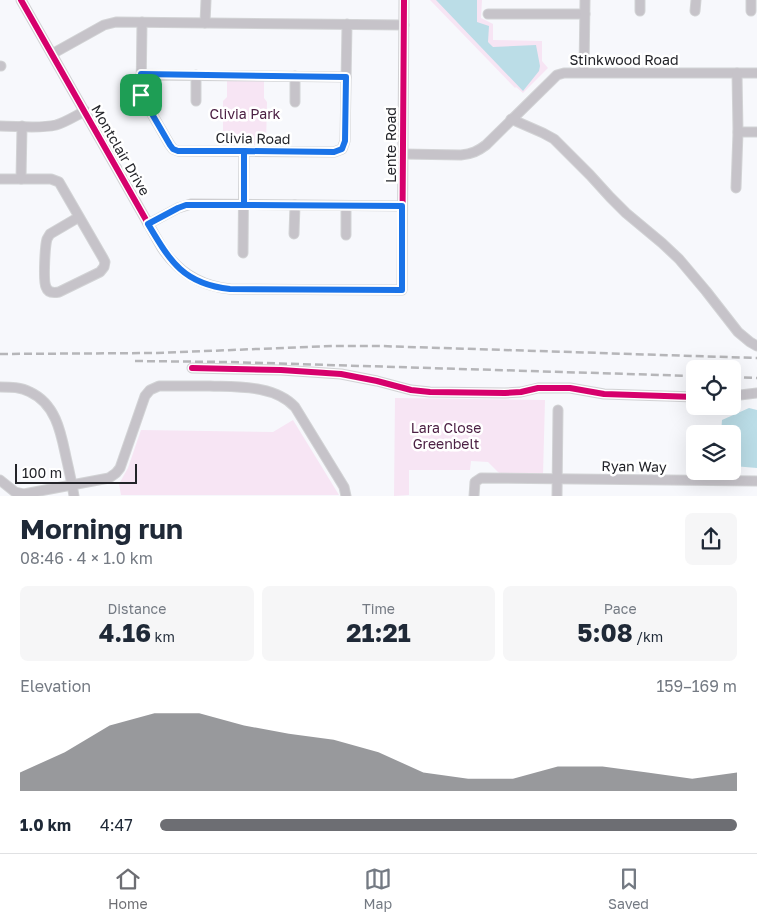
<!DOCTYPE html>
<html lang="en">
<head>
<meta charset="utf-8">
<style>
  body { margin:0; font-family:"Golos Text",sans-serif; background:#f6f6f7; color:#1f2937; height:100vh; display:flex; flex-direction:column; font-size:19px; white-space:nowrap }
  * { box-sizing:border-box; margin:0 }
  p { font-size:16px; color:#747a83 }
  .icon { flex:none; width:28px; height:28px; fill:none; stroke:currentColor; stroke-width:2; stroke-linecap:round; stroke-linejoin:round }
  .map { position:relative; height:496px; overflow:hidden }
  .side { display:flex; flex-direction:column; background:#fff; flex:1 }
  .side>* { flex:none }
  .controls { position:absolute; left:686px; top:360px; display:grid; gap:10px }
  .controls a { display:grid; place-items:center; width:55px; height:55px; border-radius:8px; background:#fff; box-shadow:0 5px 20px #0002; font-size:25px }
  .scale { position:absolute; left:15px; bottom:12px; width:122px; box-sizing:border-box; padding-left:5px; border:2px solid #232429; border-top:0; font-size:14px; line-height:18px; white-space:nowrap; color:#232429; -webkit-text-stroke:4px #fff; paint-order:stroke }
  .pin { position:absolute; display:grid; place-items:center; width:42px; height:42px; color:#fff; margin:-21px; border-radius:10px; box-shadow:0 2px 8px #0006 }
  .round { display:grid; place-items:center; flex:none; width:52px; height:52px; border-radius:8px; background:#f6f6f7 }
  .summary { display:flex; align-items:center; justify-content:space-between; height:85px; padding:0 20px }
  h1 { font-size:28px; font-weight:700; line-height:38px }
  .figures { display:grid; grid-template-columns:repeat(3,1fr); gap:8px; height:85px; padding:5px 20px }
  .figures div { display:grid; align-content:center; border-radius:8px; background:#f6f6f7; text-align:center }
  .figures b { font-size:25px; font-weight:700 }
  .figures small { font-size:14px; font-weight:400 }
  .figures p { font-size:14px }
  .chart { height:140px; padding:10px 20px }
  .chart p { display:flex; justify-content:space-between }
  .chart svg { width:100%; height:90px; margin-top:5px; fill:#6d6e73; opacity:.7 }
  ul { padding:0 20px; list-style:none; font-size:16px }
  li { display:grid; grid-template-columns:80px 60px 1fr; align-items:center; height:38px }
  li i { height:12px; border-radius:6px; background:#6d6e73 }
  .dock { display:flex; justify-content:space-around; align-items:center; height:70px; border-top:1px solid #e0e1e3; background:#fff; font-size:14px; color:#747a83 }
  .dock a { display:grid; justify-items:center; gap:2px }
  .dock .active { color:#6d6e73 }
  .map>svg:first-child { display:block }
  .green { fill:#f7e5f4 }
  .water { fill:#bbdde7 }
  .lines { fill:none; stroke-linecap:round; stroke-linejoin:round }
  .minor-casing { stroke:#d2d3d5; stroke-width:11 }
  .minor { stroke:#c6c3c9; stroke-width:9 }
  .rail { stroke:#b6b6b9; stroke-width:2.5; stroke-dasharray:8 4; stroke-linecap:butt }
  .cycleway-casing { stroke:#fff; stroke-width:9 }
  .cycleway { stroke:#d6006c; stroke-width:6 }
  .route-casing { stroke:#fff; stroke-width:10 }
  .route { stroke:#1a73e8; stroke-width:6 }
  .labels { text-anchor:middle; dominant-baseline:central; stroke-width:5; stroke-linejoin:round; paint-order:stroke }
  .street-label { font-size:14px; fill:#232429; stroke:#fff }
  .park-label { font-size:14px; fill:#4c2044; stroke:#fff }
</style>
</head>
<body>
<div class="map">
<svg width="757" height="496" viewBox="0 0 757 496">
  <rect width="100%" height="100%" fill="#f7f8fc"/>
  <g class="green">
    <polygon points="430,0 482,0 481,18 493,24 493,40 542,41 542,61 548,68 523,93 516,87 515,88"/>
    <polygon points="227,80 264,81 264,98 267,102 266,145 227,145 227,139 223,139 223,101 227,97"/>
    <polygon points="395,398 545,400 543,475 503,475 498,472 488,462 471,461 470,470 409,470 409,495 394,496"/>
    <polygon points="293,420 339,495 121,495 119,484 128,468 141,430 273,432"/>
  </g>
  <g class="water">
    <polygon points="436,0 477,0 477,22 489,26 488,42 493,47 536,45 540,66 539,71 523,91"/>
    <polygon points="749,408 757,410 757,468 733,466 732,434 721,434 722,420"/>
  </g>
  <g class="lines">
    <g class="minor-casing">
      <g id="minor">
        <path d="M21,0L162,248C178,272 201,286 230,289L402,290L404,0"/>
        <polyline points="640,11 640,0"/>
        <polyline points="695,11 696,0"/>
        <polyline points="751,11 751,0"/>
        <polyline points="488,14 585,14"/>
        <polyline points="142,22 141,95 170,145 173,149 178,151 334,152 342,149 345,141 347,24"/>
        <polyline points="205,23 206,0"/>
        <polyline points="52,54 104,25 116,22 404,25"/>
        <polyline points="0,66 1,66"/>
        <polyline points="584,72 585,0"/>
        <polyline points="141,75 346,77"/>
        <polyline points="196,101 196,75"/>
        <polyline points="295,102 295,76"/>
        <polyline points="511,119 543,133 554,139 590,175 610,197 626,213 662,243 679,259 706,291 738,332 750,342 757,346"/>
        <path d="M0,126C17,126 39,129 56,125C66,122 75,116 85,111"/>
        <polyline points="738,132 757,132"/>
        <path d="M403,154L461,155C472,154 478,151 486,145L552,80L557,75L564,73H757"/>
        <path d="M0,179H51L59,182L103,258L105,262L104,267L100,272L59,292C54,293 48,293 46,287C43,281 45,246 47,239L50,234L79,217"/>
        <polyline points="21,179 22,126"/>
        <polyline points="736,188 738,132 737,73"/>
        <polyline points="148,224 178,208 191,204 402,206"/>
        <polyline points="294,234 295,205"/>
        <polyline points="346,235 346,206"/>
        <polyline points="243,253 244,151"/>
        <polyline points="192,368 281,370 341,374 377,381 411,390 430,392 505,393 521,392 538,388 570,388 604,394 695,397"/>
        <path d="M0,387C11,387 21,387 30,392C56,404 61,433 66,457C69,470 72,483 74,496"/>
        <polyline points="732,396 757,393"/>
        <path d="M0,480L15,492L24,494L109,478L116,473L120,468L145,396L150,390L159,386C176,386 193,386 210,386C238,387 275,385 295,407L344,487L346,496"/>
        <polyline points="474,496 475,482 481,478 757,481"/>
        <polyline points="557,496 558,410"/>
      </g>
    </g>
    <use href="#minor" class="minor"/>
    <g class="rail">
      <polyline points="0,354 157,353 332,346 380,346 757,358"/>
      <polyline points="135,361 230,362 695,376"/>
      <polyline points="732,377 757,378"/>
    </g>
    <g class="cycleway-casing">
      <g id="cycleway">
        <path d="M21,0L162,248C178,272 201,286 230,289L402,290L404,0"/>
        <polyline points="192,368 281,370 341,374 377,381 411,390 430,392 505,393 521,392 538,388 570,388 604,394 695,397"/>
      </g>
    </g>
    <use href="#cycleway" class="cycleway"/>
  </g>
  <g class="lines">
    <g class="route-casing">
      <path id="route" d="M141,95L170,145L173,149L178,151H244V205H186L178,208L148,224C170,261 183,284 230,289L402,290V206L244,205V151L334,152L342,149L345,141L346,77L141,74V95"/>
    </g>
    <use href="#route" class="route"/>
  </g>
  <g class="labels">
    <g class="street-label">
      <text x="624" y="59">Stinkwood Road</text>
      <text transform="translate(253 138) rotate(1)">Clivia Road</text>
      <text transform="translate(390 145) rotate(-90)">Lente Road</text>
      <text transform="translate(121 150) rotate(60)">Montclair Drive</text>
      <text transform="translate(634 466) rotate(1)">Ryan Way</text>
    </g>
    <g class="park-label">
      <text x="245" y="113">Clivia Park</text>
      <text x="446" y="427">Lara Close<tspan x="446" dy="16">Greenbelt</tspan></text>
    </g>
  </g>
</svg>
<div class="controls">
<a><svg class="icon" aria-label="locate" viewBox="0 0 24 24"><circle cx="12" cy="12" r="6"/><path d="M12 2v4M12 18v4M2 12h4M18 12h4"/></svg></a>
<a><svg class="icon" aria-label="layers" viewBox="0 0 24 24"><path d="M12 4l9 5-9 5-9-5zM3 14l9 5 9-5"/></svg></a>
</div>
<div class="scale">100 m</div>
<div class="pin" style="left:141px;top:95px;background:#1e9e55"><svg class="icon" aria-label="arrive" viewBox="0 0 24 24"><path d="M6 21V4h12l-3 4 3 4H6"/></svg></div>
</div>
<section class="side">
<div class="summary"><div><h1>Morning run</h1><p>08:46 · 4 × 1.0 km</p></div><a class="round"><svg class="icon" aria-label="share" viewBox="0 0 24 24"><path d="M12 15V3M7 8l5-5 5 5M5 13v7h14v-7"/></svg></a></div>
<div class="figures">
<div><p>Distance</p><b>4.16<small> km</small></b></div>
<div><p>Time</p><b>21:21</b></div>
<div><p>Pace</p><b>5:08<small> /km</small></b></div>
</div>
<div class="chart"><p><span>Elevation</span>159–169 m</p>
<svg viewBox="0 0 160 44" preserveAspectRatio="none"><path d="M0 44V35L10 25L20 12L30 6L40 6L50 12L60 16L70 19L80 25L90 35L100 38L110 38L120 32L130 32L140 35L150 38L160 35V44z"/></svg>
</div>
<ul>
<li><b>1.0 km</b>4:47<i style="width:100%"></i></li>
</ul>
</section>
<nav class="dock">
<a class="active"><svg class="icon" aria-label="home" viewBox="0 0 24 24"><path d="M3 11l9-7 9 7M6 9v11h12V9"/></svg>Home</a>
<a><svg class="icon" aria-label="map" viewBox="0 0 24 24"><path d="M3 6l6-2 6 2 6-2v14l-6 2-6-2-6 2zM9 4v14M15 6v14"/></svg>Map</a>
<a><svg class="icon" aria-label="saved" viewBox="0 0 24 24"><path d="M7 4h10v16l-5-4-5 4z"/></svg>Saved</a>
</nav>
</body>
</html>
